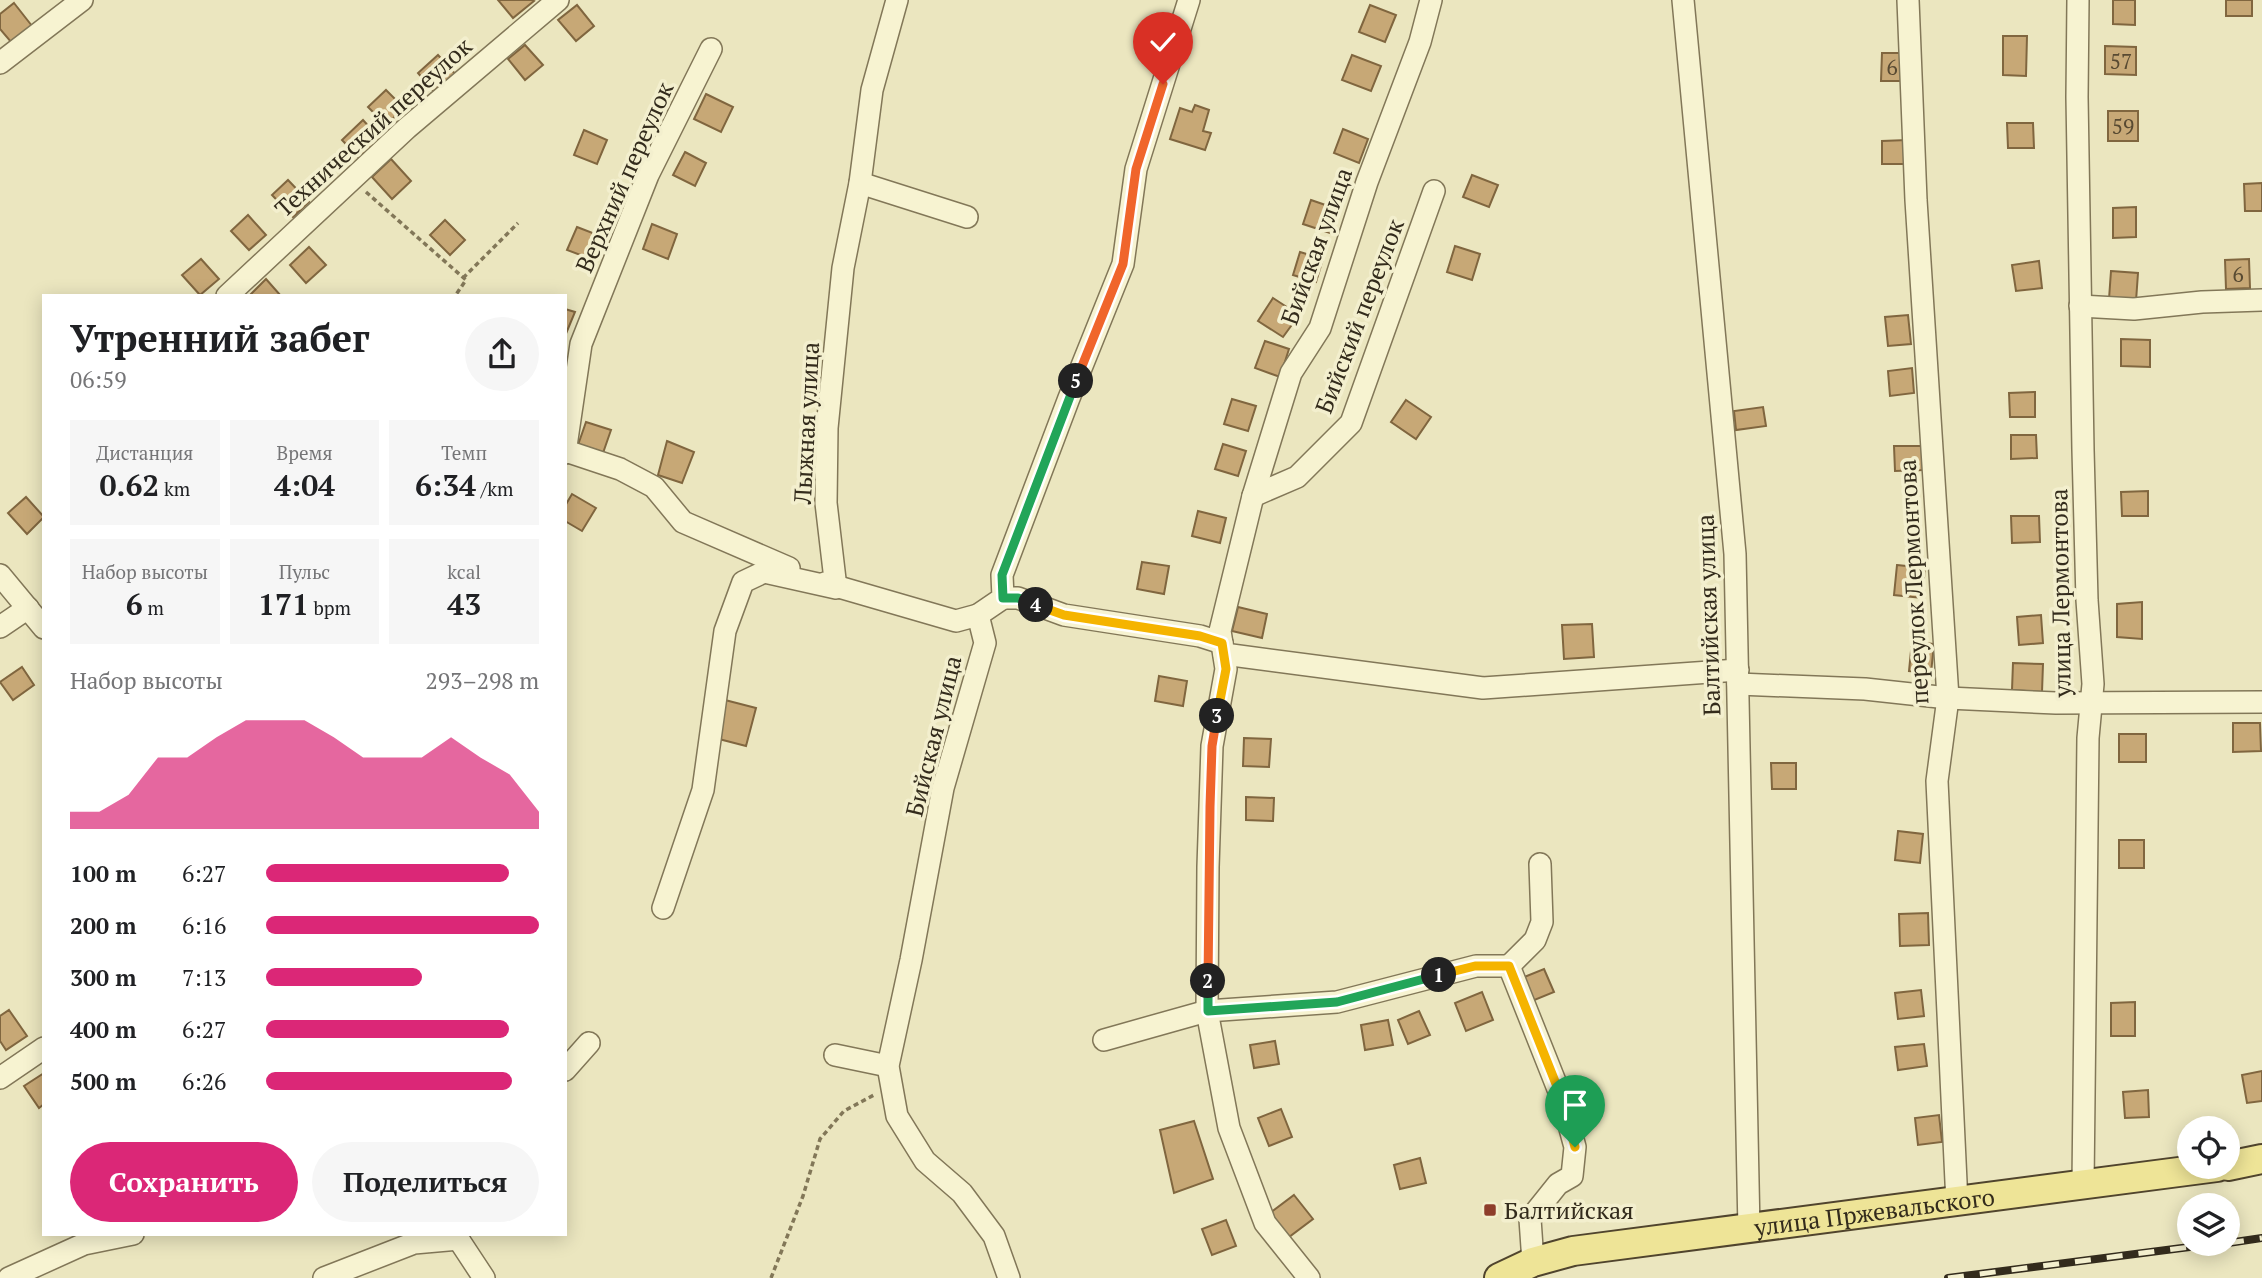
<!DOCTYPE html>
<html lang="ru">
<head>
<meta charset="utf-8">
<style>
  body { margin:0; font-family:"PT Serif",serif; background:#f6f6f6; color:#202124; height:100vh; display:flex; flex-direction:column; font-size:26px; white-space:nowrap }
  * { box-sizing:border-box; margin:0 }
  p { font-size:23px; color:#757577 }
  .icon { flex:none; width:38px; height:38px; fill:none; stroke:currentColor; stroke-width:2; stroke-linecap:round; stroke-linejoin:round }
  .map { position:relative; flex:1; overflow:hidden }
  .details { position:absolute; left:42px; top:294px; width:525px; height:942px; display:flex; flex-direction:column; background:#fff; border-radius:0px; box-shadow:0 4px 18px #0003 }
  .details>* { flex:none }
  .buttons { position:absolute; left:2177px; top:1116px; display:grid; gap:14px }
  .buttons a { display:grid; place-items:center; width:63px; height:63px; border-radius:50%; background:#fff; box-shadow:0 4px 18px #0003; font-size:35px }
  .pin { position:absolute; display:grid; place-items:center; width:60px; height:60px; color:#fff; margin:-72px -30px; border-radius:50% 50% 50% 0; rotate:-45deg; box-shadow:0 0 7px #0007 }
  .pin .icon { rotate:45deg }
  .km { position:absolute; width:35px; height:35px; margin:-18px; border-radius:50%; background:#222; color:#fff; font-size:19px; line-height:35px; text-align:center }
  .round { display:grid; place-items:center; flex:none; width:74px; height:74px; border-radius:37px; background:#f6f6f6 }
  .head { display:flex; align-items:center; justify-content:space-between; height:119px; padding:0 28px }
  h1 { font-size:38px; font-weight:600; line-height:52px }
  .metrics { display:grid; grid-template-columns:repeat(3,1fr); gap:10px; height:119px; padding:7px 28px }
  .metrics div { display:grid; align-content:center; border-radius:0px; background:#f6f6f6; text-align:center }
  .metrics b { font-size:30px; font-weight:600 }
  .metrics small { font-size:19px; font-weight:400 }
  .metrics p { font-size:19px }
  .chart { height:196px; padding:14px 28px }
  .chart p { display:flex; justify-content:space-between }
  .chart svg { width:100%; height:126px; margin-top:7px; fill:#db2777; opacity:.7 }
  .action { display:flex; gap:14px; margin-top:auto; padding:14px 28px }
  .action a { flex:1; height:80px; border-radius:42px; background:#db2777; color:#fff; font-size:28px; font-weight:600; line-height:80px; text-align:center }
  .action a+a { background:#f6f6f6; color:#202124 }
  ul { padding:0 28px; list-style:none; font-size:23px }
  li { display:grid; grid-template-columns:112px 84px 1fr; align-items:center; height:52px }
  li i { height:18px; border-radius:9px; background:#db2777 }
  .map>svg:first-child { display:block }
  .building { fill:#c7a876; stroke:#80663f; stroke-width:2 }
  .lines { fill:none; stroke-linecap:round; stroke-linejoin:round }
  .minor-casing { stroke:#827758; stroke-width:24 }
  .major-casing { stroke:#50442d; stroke-width:32 }
  .path { stroke:#827758; stroke-width:3.5; stroke-dasharray:5 3.5; stroke-linecap:butt }
  .minor { stroke:#f7f3d1; stroke-width:21 }
  .major { stroke:#eee497; stroke-width:28 }
  .rail-casing { stroke:#332b1c; stroke-width:8 }
  .rail { stroke:#f3efce; stroke-width:5; stroke-dasharray:16; stroke-linecap:butt }
  .split-1-casing { stroke:#fff; stroke-width:14 }
  .split-2-casing { stroke:#fff; stroke-width:14 }
  .split-3-casing { stroke:#fff; stroke-width:14 }
  .split-4-casing { stroke:#fff; stroke-width:14 }
  .split-5-casing { stroke:#fff; stroke-width:14 }
  .split-6-casing { stroke:#fff; stroke-width:14 }
  .split-1 { stroke:#f5b400; stroke-width:9 }
  .split-2 { stroke:#22a559; stroke-width:9 }
  .split-3 { stroke:#f0652b; stroke-width:9 }
  .split-4 { stroke:#f5b400; stroke-width:9 }
  .split-5 { stroke:#22a559; stroke-width:9 }
  .split-6 { stroke:#f0652b; stroke-width:9 }
  .poi-dot { fill:#8e3e2b; stroke:#f3efce; stroke-width:2.5 }
  .labels { text-anchor:middle; dominant-baseline:central; stroke-width:7; stroke-linejoin:round; paint-order:stroke }
  .number-label { font-size:21px; fill:#584a32 }
  .street-label { font-size:24px; fill:#332b1c; stroke:#f3efce }
  .poi-label { font-size:24px; fill:#332b1c; stroke:#f3efce; text-anchor:start }
</style>
</head>
<body>
<div class="map">
<svg width="2262" height="1278" viewBox="0 0 2262 1278">
  <rect width="100%" height="100%" fill="#ebe6bf"/>
  <g class="building">
    <polygon points="498,0 532,0 534,1 513,18"/>
    <polygon points="2113,0 2135,0 2135,25 2113,24"/>
    <rect x="2226" y="0" width="26" height="16"/>
    <polygon points="14,3 32,26 11,42 0,29 0,14"/>
    <polygon points="577,5 594,26 576,41 558,20"/>
    <polygon points="1370,5 1396,15 1385,42 1359,32"/>
    <polygon points="2003,36 2027,36 2026,76 2003,75"/>
    <polygon points="525,45 543,65 525,80 508,59"/>
    <polygon points="2105,46 2136,47 2136,75 2105,74"/>
    <polygon points="1882,53 1903,53 1903,81 1881,81"/>
    <polygon points="438,55 457,76 436,94 418,73"/>
    <polygon points="1352,55 1381,66 1371,91 1342,80"/>
    <polygon points="386,90 404,108 386,125 368,107"/>
    <polygon points="706,94 733,107 721,132 694,119"/>
    <polygon points="1195,105 1209,110 1203,131 1211,133 1205,150 1170,139 1180,108 1192,112"/>
    <rect x="2108" y="111" width="30" height="30"/>
    <polygon points="363,120 380,139 359,158 342,140"/>
    <polygon points="2007,123 2033,123 2034,148 2008,148"/>
    <polygon points="1343,129 1368,139 1359,163 1334,153"/>
    <polygon points="584,130 607,140 597,164 574,155"/>
    <polygon points="1907,140 1908,164 1882,164 1882,141"/>
    <polygon points="685,152 706,163 695,186 673,175"/>
    <polygon points="391,159 411,181 392,199 372,177"/>
    <polygon points="1472,175 1498,185 1489,207 1463,197"/>
    <polygon points="288,180 309,202 293,217 272,195"/>
    <polygon points="2262,183 2262,211 2245,211 2244,184"/>
    <polygon points="1311,200 1337,209 1330,233 1303,224"/>
    <polygon points="2136,207 2136,237 2113,238 2113,208"/>
    <polygon points="248,215 266,235 249,250 231,231"/>
    <polygon points="445,220 465,240 450,255 430,235"/>
    <polygon points="652,224 677,234 668,259 643,249"/>
    <polygon points="577,227 603,237 594,260 567,250"/>
    <polygon points="1455,246 1480,254 1472,280 1447,272"/>
    <polygon points="309,247 326,265 306,283 290,265"/>
    <polygon points="1300,252 1323,259 1316,282 1293,275"/>
    <polygon points="201,259 219,279 200,295 182,275"/>
    <polygon points="2249,259 2250,288 2226,289 2225,260"/>
    <polygon points="2039,261 2042,288 2016,291 2012,265"/>
    <polygon points="2111,271 2138,273 2136,301 2109,299"/>
    <polygon points="266,279 281,296 249,296"/>
    <polygon points="1273,298 1299,315 1283,337 1258,321"/>
    <polygon points="565,309 575,312 565,336"/>
    <polygon points="1908,315 1911,344 1888,346 1885,317"/>
    <polygon points="2121,339 2150,340 2150,367 2121,366"/>
    <polygon points="1265,341 1289,349 1280,377 1255,368"/>
    <polygon points="1912,368 1914,393 1890,396 1888,371"/>
    <polygon points="2035,392 2035,417 2010,417 2009,393"/>
    <polygon points="1232,399 1256,406 1248,431 1224,424"/>
    <polygon points="1406,400 1431,417 1416,439 1391,422"/>
    <polygon points="1763,407 1766,426 1736,430 1734,411"/>
    <polygon points="586,422 611,430 603,453 578,445"/>
    <polygon points="2011,435 2036,435 2037,458 2011,459"/>
    <polygon points="667,441 694,452 682,483 658,475"/>
    <polygon points="1223,444 1246,451 1238,476 1215,469"/>
    <polygon points="1894,446 1923,446 1924,470 1895,471"/>
    <polygon points="2148,491 2148,516 2122,516 2121,492"/>
    <polygon points="572,494 596,508 582,531 565,521 565,506"/>
    <polygon points="26,497 44,517 27,534 8,513"/>
    <polygon points="1198,511 1226,518 1220,543 1192,536"/>
    <polygon points="2011,516 2039,516 2040,542 2012,543"/>
    <polygon points="1142,562 1169,566 1164,594 1137,589"/>
    <polygon points="1897,565 1925,568 1922,598 1894,595"/>
    <polygon points="2142,602 2142,639 2117,637 2117,604"/>
    <polygon points="1238,607 1267,614 1262,638 1232,631"/>
    <polygon points="2041,615 2043,643 2019,645 2017,617"/>
    <polygon points="1592,624 1594,657 1564,659 1562,625"/>
    <polygon points="1912,641 1934,644 1931,673 1909,671"/>
    <polygon points="2013,663 2043,664 2042,692 2012,690"/>
    <polygon points="22,667 34,685 13,700 0,682"/>
    <polygon points="1159,676 1187,681 1183,706 1155,701"/>
    <polygon points="725,700 756,708 746,746 715,738"/>
    <polygon points="2233,723 2260,723 2261,751 2233,752"/>
    <rect x="2119" y="734" width="27" height="28"/>
    <polygon points="1244,738 1271,739 1269,767 1243,766"/>
    <polygon points="1771,763 1796,763 1796,789 1772,789"/>
    <polygon points="1246,797 1274,798 1273,821 1246,820"/>
    <polygon points="1898,831 1923,834 1920,863 1895,860"/>
    <rect x="2119" y="840" width="25" height="28"/>
    <polygon points="1928,913 1929,945 1900,946 1899,914"/>
    <polygon points="1544,969 1554,992 1532,1001 1522,978"/>
    <polygon points="1921,990 1924,1016 1898,1019 1895,993"/>
    <polygon points="1482,992 1493,1020 1466,1031 1455,1003"/>
    <polygon points="2135,1002 2135,1036 2111,1036 2111,1003"/>
    <polygon points="9,1010 27,1036 6,1050 0,1041 0,1016"/>
    <polygon points="1419,1011 1430,1035 1408,1044 1398,1020"/>
    <polygon points="1388,1020 1393,1045 1365,1050 1361,1025"/>
    <polygon points="1275,1041 1279,1064 1254,1068 1250,1045"/>
    <polygon points="1924,1044 1927,1066 1898,1070 1895,1047"/>
    <polygon points="2262,1071 2262,1101 2247,1103 2242,1075"/>
    <polygon points="44,1073 44,1104 39,1108 24,1086"/>
    <polygon points="2148,1090 2149,1117 2125,1118 2123,1092"/>
    <polygon points="1281,1109 1292,1137 1269,1146 1258,1118"/>
    <polygon points="1939,1115 1942,1142 1918,1145 1915,1118"/>
    <polygon points="1194,1121 1213,1179 1174,1193 1160,1130"/>
    <polygon points="1420,1158 1426,1183 1400,1189 1394,1165"/>
    <polygon points="1294,1195 1313,1219 1289,1237 1270,1213"/>
    <polygon points="1226,1220 1236,1246 1212,1255 1202,1229"/>
  </g>
  <g class="lines">
    <g class="minor-casing">
      <g id="minor">
        <polyline points="1683,0 1735,554 1749,1230"/>
        <polyline points="1908,0 1916,200 1948,698 1937,781 1957,1203"/>
        <polyline points="2078,0 2077,97 2083,450 2087,600 2093,684 2088,738 2083,1185"/>
        <polyline points="0,63 82,0"/>
        <polyline points="860,183 967,217"/>
        <polyline points="227,296 407,128 558,0"/>
        <polyline points="2080,306 2134,309 2202,302 2262,300"/>
        <polyline points="566,451 620,469 654,487 683,522 789,568"/>
        <polyline points="565,453 581,344 648,175 711,49"/>
        <polyline points="1253,496 1297,477 1351,423 1434,191"/>
        <polyline points="0,575 44,628"/>
        <polyline points="825,583 956,621 978,615"/>
        <polyline points="1003,598 1018,598 1064,615 1200,636 1222,643"/>
        <polyline points="0,627 28,608"/>
        <polyline points="1224,654 1483,688 1738,670"/>
        <polyline points="1738,684 1865,689 1948,698 2056,703 2262,702"/>
        <polyline points="663,908 703,790 725,631 743,582 764,572 836,588 826,503 827,428 843,268 860,183 872,90 897,0"/>
        <polyline points="1509,966 1535,940 1542,922 1540,864"/>
        <polyline points="1104,1040 1207,1011 1337,1002 1476,966 1509,966 1562,1099 1575,1147 1572,1176 1558,1184 1530,1219 1533,1262"/>
        <polyline points="835,1055 888,1066"/>
        <polyline points="565,1070 589,1043"/>
        <polyline points="0,1078 44,1048"/>
        <polyline points="455,1234 484,1278"/>
        <polyline points="9,1278 84,1244 133,1234"/>
        <polyline points="324,1278 414,1243 459,1239"/>
        <polyline points="1009,1278 994,1236 962,1193 925,1161 897,1116 888,1066 911,960 943,788 985,643 978,615 1003,598 1002,575 1069,398 1123,264 1136,169 1189,0"/>
        <polyline points="1309,1278 1265,1223 1229,1128 1207,1011 1208,867 1212,746 1226,669 1220,631 1253,496 1291,373 1320,328 1367,182 1420,42 1431,0"/>
      </g>
    </g>
    <g class="major-casing">
      <g id="major">
        <polyline points="2228,1166 2262,1159"/>
        <path id="s1" d="M1499,1278L1533,1262L1573,1251L2217,1167"/>
      </g>
    </g>
    <g class="path">
      <polyline points="366,192 466,280 455,296"/>
      <polyline points="463,278 518,223"/>
      <polyline points="771,1278 803,1196 820,1139 844,1111 874,1095"/>
    </g>
    <use href="#minor" class="minor"/>
    <use href="#major" class="major"/>
    <g class="rail-casing">
      <g id="rail">
        <polyline points="2228,1243 2262,1238"/>
        <polyline points="1948,1278 2213,1244"/>
      </g>
    </g>
    <use href="#rail" class="rail"/>
  </g>
  <g class="lines">
    <g class="split-1-casing">
      <polyline id="split-1" points="1439,975 1475,966 1509,966 1562,1099 1575,1147"/>
    </g>
    <g class="split-2-casing">
      <polyline id="split-2" points="1208,981 1208,1011 1337,1002 1439,975"/>
    </g>
    <g class="split-3-casing">
      <polyline id="split-3" points="1208,981 1210,807 1212,746 1217,716"/>
    </g>
    <g class="split-4-casing">
      <polyline id="split-4" points="1036,605 1064,615 1200,636 1222,643 1226,669 1217,716"/>
    </g>
    <g class="split-5-casing">
      <polyline id="split-5" points="1036,605 1018,598 1003,598 1002,575 1076,381"/>
    </g>
    <g class="split-6-casing">
      <polyline id="split-6" points="1076,381 1123,264 1136,169 1163,84"/>
    </g>
    <use href="#split-1" class="split-1"/>
    <use href="#split-2" class="split-2"/>
    <use href="#split-3" class="split-3"/>
    <use href="#split-4" class="split-4"/>
    <use href="#split-5" class="split-5"/>
    <use href="#split-6" class="split-6"/>
  </g>
  <rect class="poi-dot" x="1483" y="1203" width="14" height="14" rx="3.5"/>
  <g class="labels">
    <g class="number-label">
      <text x="2121" y="61">57</text>
      <text x="1892" y="67">6</text>
      <text x="2123" y="126">59</text>
      <text x="2238" y="274">6</text>
    </g>
    <g class="street-label">
      <text transform="translate(373 127) rotate(-42)">Технический переулок</text>
      <text transform="translate(624 177) rotate(-66)">Верхний переулок</text>
      <text transform="translate(1316 246) rotate(-70)">Бийская улица</text>
      <text transform="translate(1359 316) rotate(-69)">Бийский переулок</text>
      <text transform="translate(806 423) rotate(-87)">Лыжная улица</text>
      <text transform="translate(1913 582) rotate(-93)">переулок Лермонтова</text>
      <text transform="translate(2060 593) rotate(-91)">улица Лермонтова</text>
      <text transform="translate(1708 615) rotate(-92)">Балтийская улица</text>
      <text transform="translate(933 736) rotate(-76)">Бийская улица</text>
      <text stroke="none"><textPath href="#s1" startOffset="383">улица Пржевальского</textPath></text>
    </g>
    <g class="poi-label">
      <text x="1504" y="1210">Балтийская</text>
    </g>
  </g>
</svg>
<div class="buttons">
<a><svg class="icon" aria-label="locate" viewBox="0 0 24 24"><circle cx="12" cy="12" r="6"/><path d="M12 2v4M12 18v4M2 12h4M18 12h4"/></svg></a>
<a><svg class="icon" aria-label="layers" viewBox="0 0 24 24"><path d="M12 4l9 5-9 5-9-5zM3 14l9 5 9-5"/></svg></a>
</div>
<div class="pin" style="left:1575px;top:1147px;background:#1e9e55"><svg class="icon" aria-label="arrive" viewBox="0 0 24 24"><path d="M6 21V4h12l-3 4 3 4H6"/></svg></div>
<div class="pin" style="left:1163px;top:84px;background:#d93025"><svg class="icon" aria-label="check" viewBox="0 0 24 24"><path d="M5 12l5 5 9-10"/></svg></div>
<b class="km" style="left:1439px;top:975px">1</b>
<b class="km" style="left:1208px;top:981px">2</b>
<b class="km" style="left:1217px;top:716px">3</b>
<b class="km" style="left:1036px;top:605px">4</b>
<b class="km" style="left:1076px;top:381px">5</b>
<section class="details">
<div class="head"><div><h1>Утренний забег</h1><p>06:59</p></div><a class="round"><svg class="icon" aria-label="share" viewBox="0 0 24 24"><path d="M12 15V3M7 8l5-5 5 5M5 13v7h14v-7"/></svg></a></div>
<div class="metrics">
<div><p>Дистанция</p><b>0.62<small> km</small></b></div>
<div><p>Время</p><b>4:04</b></div>
<div><p>Темп</p><b>6:34<small> /km</small></b></div>
</div>
<div class="metrics">
<div><p>Набор высоты</p><b>6<small> m</small></b></div>
<div><p>Пульс</p><b>171<small> bpm</small></b></div>
<div><p>kcal</p><b>43</b></div>
</div>
<div class="chart"><p><span>Набор высоты</span>293–298 m</p>
<svg viewBox="0 0 160 44" preserveAspectRatio="none"><path d="M0 44V38L10 38L20 32L30 19L40 19L50 12L60 6L70 6L80 6L90 12L100 19L110 19L120 19L130 12L140 19L150 25L160 38V44z"/></svg>
</div>
<ul>
<li><b>100 m</b>6:27<i style="width:89%"></i></li>
<li><b>200 m</b>6:16<i style="width:100%"></i></li>
<li><b>300 m</b>7:13<i style="width:57%"></i></li>
<li><b>400 m</b>6:27<i style="width:89%"></i></li>
<li><b>500 m</b>6:26<i style="width:90%"></i></li>
</ul>
<div class="action"><a>Сохранить</a><a>Поделиться</a></div>
</section>
</div>
</body>
</html>
